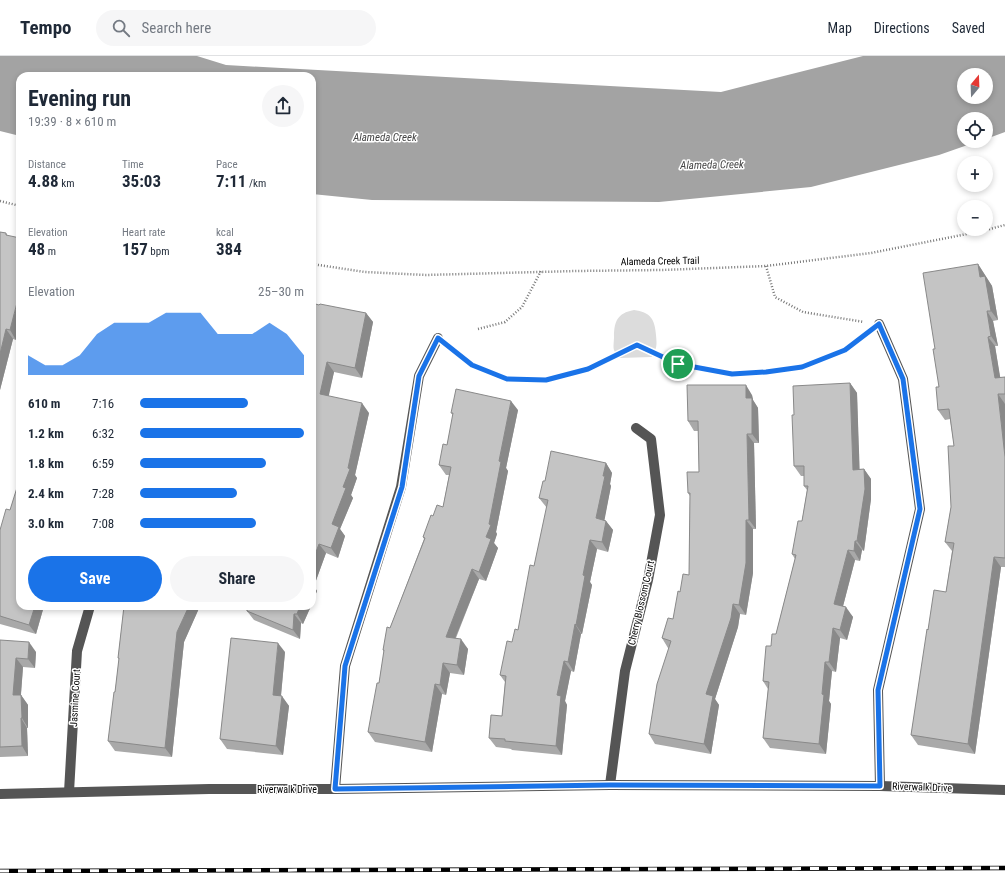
<!DOCTYPE html>
<html lang="en">
<head>
<meta charset="utf-8">
<style>
  body { margin:0; font-family:"Roboto Condensed",sans-serif; background:#f6f6f7; color:#1f2937; height:100vh; display:flex; flex-direction:column; font-size:15px; white-space:nowrap }
  * { box-sizing:border-box; margin:0 }
  p { font-size:13px; color:#747a83 }
  .icon { flex:none; width:22px; height:22px; fill:none; stroke:currentColor; stroke-width:2; stroke-linecap:round; stroke-linejoin:round }
  .map { position:relative; flex:1; overflow:hidden }
  .sheet { position:absolute; left:16px; top:16px; width:300px; height:538px; display:flex; flex-direction:column; background:#fff; border-radius:12px; box-shadow:0 2px 6px #0003 }
  .sheet>* { flex:none }
  .needle { width:26px; rotate:19deg }
  .buttons { position:absolute; left:957px; top:12px; display:grid; gap:8px }
  .buttons a { display:grid; place-items:center; width:36px; height:36px; border-radius:50%; background:#fff; box-shadow:0 2px 6px #0003; font-size:20px }
  .pin { position:absolute; display:grid; place-items:center; width:34px; height:34px; color:#fff; margin:-17px; border:2px solid #fff; border-radius:50%; box-shadow:0 1px 4px #0007 }
  .round { display:grid; place-items:center; flex:none; width:42px; height:42px; border-radius:21px; background:#f6f6f7 }
  .headline { display:flex; align-items:center; justify-content:space-between; height:68px; padding:0 12px }
  h1 { font-size:22px; font-weight:700; line-height:30px }
  .metrics { display:grid; grid-template-columns:repeat(3,1fr); gap:6px; height:68px; padding:4px 12px }
  .metrics div { display:grid; align-content:center }
  .metrics b { font-size:17px; font-weight:700 }
  .metrics small { font-size:11px; font-weight:400 }
  .metrics p { font-size:11px }
  .chart { height:112px; padding:8px 12px }
  .chart p { display:flex; justify-content:space-between }
  .chart svg { width:100%; height:72px; margin-top:4px; fill:#1a73e8; opacity:.7 }
  .primary-button { display:flex; gap:8px; margin-top:auto; padding:8px 12px }
  .primary-button a { flex:1; height:46px; border-radius:24px; background:#1a73e8; color:#fff; font-size:16px; font-weight:700; line-height:46px; text-align:center }
  .primary-button a+a { background:#f6f6f7; color:#1f2937 }
  ul { padding:0 12px; list-style:none; font-size:13px }
  li { display:grid; grid-template-columns:64px 48px 1fr; align-items:center; height:30px }
  li i { height:10px; border-radius:5px; background:#1a73e8 }
  header { display:flex; align-items:center; gap:24px; box-sizing:border-box; height:56px; padding:0 20px; background:#fff; border-bottom:1px solid #e0e1e3 }
  header strong { font-size:19px }
  nav { display:flex; gap:22px; margin-inline-start:auto; font-size:14px }
  .search { width:280px; height:36px; background:#f6f6f7; display:flex; align-items:center; gap:10px; box-sizing:border-box; padding:0 14px; border-radius:22px; color:#747a83; font-size:15px }
  .map>svg:first-child { display:block }
  .green { fill:#dcdcdc }
  .water { fill:#a3a3a3; fill-rule:evenodd }
  .lines { fill:none; stroke-linecap:round; stroke-linejoin:round }
  .path { stroke:#777; stroke-width:2.5; stroke-dasharray:1 2; stroke-linecap:butt }
  .minor { stroke:#555; stroke-width:10 }
  .rail-casing { stroke:#000; stroke-width:4.5 }
  .rail { stroke:#fff; stroke-width:3; stroke-dasharray:9; stroke-linecap:butt }
  .wall { fill:#a9a9a9 }
  .shaded-wall { fill:#898989 }
  .building { fill:#c4c4c4; stroke:#898989 }
  .route-casing { stroke:#fff; stroke-width:8 }
  .route { stroke:#1a73e8; stroke-width:5 }
  .labels { text-anchor:middle; dominant-baseline:central; stroke-width:3; stroke-linejoin:round; paint-order:stroke }
  .street-label { font-size:10px; fill:#000; stroke:#fff }
  .water-label { font-size:11px; font-style:italic; fill:#444; stroke:#fff }
</style>
</head>
<body>
<header>
<strong>Tempo</strong>
<div class="search"><svg class="icon" aria-label="search" viewBox="0 0 24 24"><circle cx="10" cy="10" r="6"/><path d="M15 15l6 6"/></svg>Search here</div>
<nav><a>Map</a><a>Directions</a><a>Saved</a></nav>
</header>
<div class="map">
<svg width="1005" height="817" viewBox="0 0 1005 817">
  <rect width="100%" height="100%" fill="#fff"/>
  <path class="green" d="M634,254C650,256 655,263 656,279C657,290 657,291 652,301L619,302C617,300 615,297 614,294C613,291 614,285 614,281C614,266 617,257 634,254Z"/>
  <path class="water" d="M0,0H197L226,9L721,36L863,0H1005V76L986,83V63H964V85H979L939,99L811,131L659,146L372,144L312,138V20H20V80L0,75ZM964,19H986V41H964Z"/>
  <g class="lines">
    <g class="path">
      <polyline points="0,145 20,150"/>
      <polyline points="312,208 365,216 426,219 576,215 662,214 766,210 871,197 982,175 1005,169"/>
      <polyline points="766,210 775,241 803,256 864,266"/>
      <polyline points="478,273 505,266 522,251 541,215"/>
      <polyline points="451,292 472,309 507,323 546,324 588,313 637,289 678,308 733,318 766,316 802,311 845,294 866,278"/>
    </g>
    <g class="minor">
      <polyline points="879,268 903,323 920,453 878,634 880,730"/>
      <polyline points="610,729 625,615 648,524 660,459 651,383 636,372"/>
      <polyline points="335,733 345,610 401,431 419,320 438,282"/>
      <polyline points="69,736 77,595 90,550"/>
      <polyline points="0,738 209,733 335,733 610,729 880,730 1005,734"/>
    </g>
    <g class="rail-casing">
      <polyline id="rail" points="0,815 1005,812"/>
    </g>
    <use href="#rail" class="rail"/>
  </g>
  <g class="wall">
    <polygon points="0,176 6,177 8,180 16,284 13,283 0,334"/>
    <polygon points="978,208 992,230 998,264 993,265 998,290 995,290 1000,322 1005,321 1005,511 1001,511 975,698 918,689 911,679 928,574 946,536 952,495 945,486 951,451 954,390 950,363 945,364 938,354 939,331 935,293"/>
    <polygon points="319,249 366,257 373,266 362,322 334,316 328,340 369,357 355,419 357,422 351,439 353,442 340,473 345,480 338,502 326,497 314,530 317,535 312,547"/>
    <polygon points="850,327 857,337 859,413 864,413 871,423 871,443 864,495 862,494 860,505 855,504 843,550 853,561 847,584 840,582 836,616 832,615 829,645 831,648 826,698 770,692 763,682 768,633 763,625 771,590 776,578 795,503 792,498 802,465 807,434 804,430 804,420 801,420 794,410 794,359"/>
    <polygon points="752,339 753,344 758,352 759,387 754,387 756,473 753,473 753,517 746,559 740,558 738,571 715,643 719,649 711,698 655,688 649,678 669,592 668,592 662,582 673,563 680,536 689,519 690,440 688,437 699,416 698,375 694,375 688,365"/>
    <polygon points="518,354 506,412 508,415 496,476 497,478 494,487 498,492 486,525 479,523 456,582 468,593 464,619 450,617 446,639 442,638 432,696 375,686 368,676 379,627 384,596 383,594 390,572 424,483 423,481 433,460 443,451 449,419 446,419 439,409 447,389 453,359 451,357"/>
    <polygon points="606,407 612,417 610,428 611,430 604,464 606,465 613,474 608,496 597,493 590,526 592,529 582,578 581,578 574,616 571,615 565,645 567,649 562,699 512,694 511,693 496,691 489,682 502,660 505,626 500,619 512,586 518,574 534,510 547,452 539,442 545,425"/>
    <polygon points="10,454 20,550 44,550 36,578 0,568 0,474"/>
    <polygon points="124,550 200,550 184,586 172,701 115,695 108,685 115,636 119,603 118,602"/>
    <polygon points="243,550 311,550 303,568 301,567 300,583 254,564"/>
    <polygon points="0,584 36,596 35,612 23,611 21,639 28,649 28,672 27,672 28,700 0,701"/>
    <polygon points="285,596 281,640 289,650 283,699 227,693 220,683"/>
  </g>
  <g class="shaded-wall">
    <polygon points="978,208 992,230 998,264 991,255 980,221"/>
    <polygon points="20,235 20,270 16,284 10,274"/>
    <polygon points="987,255 993,265 998,290 991,280"/>
    <polygon points="366,257 373,266 362,322 355,312"/>
    <polygon points="6,273 13,283 0,334 0,298"/>
    <polygon points="988,281 995,290 1002,332 995,322"/>
    <polygon points="327,306 334,316 327,348 320,338"/>
    <polygon points="850,327 857,337 860,423 853,414"/>
    <polygon points="746,329 752,339 753,344 758,352 759,387 752,378 746,342"/>
    <polygon points="998,338 1005,348 1005,401"/>
    <polygon points="511,345 518,354 506,412 508,415 496,476 497,478 494,487 498,492 486,525 479,516 489,468 499,405"/>
    <polygon points="362,347 369,357 355,419 357,422 351,439 353,442 340,473 345,480 338,502 331,492 332,468 348,412"/>
    <polygon points="747,378 754,387 756,473 749,464"/>
    <polygon points="606,407 612,417 610,428 611,430 603,472 596,462 603,420"/>
    <polygon points="864,413 871,423 871,443 864,495 857,485"/>
    <polygon points="746,464 753,473 753,517 746,559 739,549"/>
    <polygon points="606,465 613,474 608,496 602,486"/>
    <polygon points="590,484 597,493 590,526 592,529 582,578 576,569 583,519"/>
    <polygon points="855,485 862,494 860,505 854,495"/>
    <polygon points="319,488 326,497 314,530 317,535 312,547 312,507"/>
    <polygon points="848,494 855,504 841,558 834,548"/>
    <polygon points="994,501 1001,511 975,698 968,688"/>
    <polygon points="472,513 479,523 452,590 446,581"/>
    <polygon points="733,548 740,558 738,571 715,643 719,649 711,698 704,688 706,638"/>
    <polygon points="35,550 44,550 36,578 29,569"/>
    <polygon points="189,550 200,550 184,586 172,701 165,692 177,576"/>
    <polygon points="300,550 311,550 303,568 297,558"/>
    <polygon points="846,551 853,561 847,584 840,574"/>
    <polygon points="294,558 301,567 300,583 293,574"/>
    <polygon points="575,568 581,578 574,616 568,606"/>
    <polygon points="833,572 840,582 836,616 829,606"/>
    <polygon points="461,583 468,593 464,619 457,609"/>
    <polygon points="29,586 36,596 35,612 28,603"/>
    <polygon points="278,587 285,596 280,649 273,639"/>
    <polygon points="16,602 23,611 20,649 13,639"/>
    <polygon points="564,605 571,615 565,645 567,649 562,699 556,690 557,639"/>
    <polygon points="825,606 832,615 829,645 831,648 826,698 819,688 822,638"/>
    <polygon points="443,607 450,617 446,639 440,629"/>
    <polygon points="435,628 442,638 432,696 425,686"/>
    <polygon points="21,639 28,649 28,672 22,662"/>
    <polygon points="282,640 289,650 283,699 276,690"/>
    <polygon points="21,662 27,672 28,700 22,690"/>
  </g>
  <g class="building">
    <polygon points="0,176 6,177 6,179 20,182 20,235 10,274 6,273 0,298"/>
    <polygon points="978,208 980,221 985,220 991,255 987,255 991,280 988,281 995,322 1005,321 1005,338 998,338 1005,401 1005,502 994,501 968,688 911,679 927,573 928,574 934,534 946,536 954,487 945,486 951,451 948,390 954,390 949,353 938,354 936,331 939,331 933,293 935,293 923,217"/>
    <polygon points="312,247 319,249 320,248 366,257 355,312 327,306 320,338 362,347 348,412 350,413 343,431 346,432 332,468 339,471 331,492 319,488 312,507"/>
    <polygon points="850,327 853,414 864,413 865,433 857,485 855,485 854,495 848,494 834,548 846,551 840,574 833,572 829,606 825,606 822,638 824,639 819,688 763,682 769,626 763,625 766,590 771,590 772,578 776,578 796,499 792,498 798,465 802,465 808,430 804,430 804,410 794,410 792,359 794,359 793,330"/>
    <polygon points="687,329 746,329 746,342 752,342 752,378 747,378 749,464 746,464 746,507 739,549 733,548 731,562 706,638 713,640 704,688 649,678 657,628 671,585 662,582 668,562 673,563 678,535 680,536 683,518 689,519 690,437 688,437 687,416 699,416 698,365 688,365"/>
    <polygon points="456,333 511,345 499,405 501,406 489,468 491,469 486,481 491,483 479,516 472,513 446,581 461,583 457,609 443,607 440,629 435,628 425,686 368,676 377,627 379,627 384,594 383,594 387,571 390,572 425,482 423,481 431,459 433,460 437,449 443,451 451,411 439,409 443,388 447,389 453,357 451,357"/>
    <polygon points="551,395 606,407 603,420 605,420 596,462 606,465 602,486 590,484 583,519 585,520 576,569 575,568 568,606 564,605 557,639 561,640 556,690 505,685 505,683 489,682 491,659 502,660 506,620 500,619 507,585 512,586 515,573 518,574 530,509 534,510 548,444 539,442 543,425 545,425"/>
    <polygon points="20,422 20,550 35,550 29,569 0,560 0,474 6,453 10,454"/>
    <polygon points="124,550 189,550 177,576 165,692 108,685 114,636 115,636 119,602 118,602"/>
    <polygon points="246,550 300,550 297,558 294,558 293,574 247,555 248,551"/>
    <polygon points="231,582 278,587 273,639 282,640 276,690 220,683"/>
    <polygon points="0,584 29,586 28,603 16,602 13,639 21,639 22,662 21,662 22,690 0,691"/>
  </g>
  <g class="lines">
    <g class="route-casing">
      <polygon id="route" points="879,268 903,323 920,453 878,634 880,730 610,729 335,733 345,610 402,431 419,320 438,282 472,309 507,323 546,324 588,313 637,289 678,308 732,318 766,316 802,311 845,294"/>
    </g>
    <use href="#route" class="route"/>
  </g>
  <g class="labels">
    <g class="street-label">
      <text transform="translate(660 205) rotate(-1)">Alameda Creek Trail</text>
      <text transform="translate(641 547) rotate(-77)">Cherry Blossom Court</text>
      <text transform="translate(75 642) rotate(-87)">Jasmine Court</text>
      <text transform="translate(922 731) rotate(2)">Riverwalk Drive</text>
      <text x="287" y="733">Riverwalk Drive</text>
    </g>
    <g class="water-label">
      <text x="385" y="81">Alameda Creek</text>
      <text transform="translate(712 109) rotate(-1)">Alameda Creek</text>
    </g>
  </g>
</svg>
<div class="buttons">
<a><svg class="needle" viewBox="-14 -14 28 28"><path d="M0-13l5 13h-10z" fill="#e53935"/><path d="M0 13l5-13h-10z" fill="#747a83"/></svg></a>
<a><svg class="icon" aria-label="locate" viewBox="0 0 24 24"><circle cx="12" cy="12" r="6"/><path d="M12 2v4M12 18v4M2 12h4M18 12h4"/></svg></a>
<a>+</a>
<a>−</a>
</div>
<div class="pin" style="left:678px;top:308px;background:#1e9e55"><svg class="icon" aria-label="arrive" viewBox="0 0 24 24"><path d="M6 21V4h12l-3 4 3 4H6"/></svg></div>
<section class="sheet">
<div class="headline"><div><h1>Evening run</h1><p>19:39 · 8 × 610 m</p></div><a class="round"><svg class="icon" aria-label="share" viewBox="0 0 24 24"><path d="M12 15V3M7 8l5-5 5 5M5 13v7h14v-7"/></svg></a></div>
<div class="metrics">
<div><p>Distance</p><b>4.88<small> km</small></b></div>
<div><p>Time</p><b>35:03</b></div>
<div><p>Pace</p><b>7:11<small> /km</small></b></div>
</div>
<div class="metrics">
<div><p>Elevation</p><b>48<small> m</small></b></div>
<div><p>Heart rate</p><b>157<small> bpm</small></b></div>
<div><p>kcal</p><b>384</b></div>
</div>
<div class="chart"><p><span>Elevation</span>25–30 m</p>
<svg viewBox="0 0 160 44" preserveAspectRatio="none"><path d="M0 44V32L10 38L20 38L30 32L40 19L50 12L60 12L70 12L80 6L90 6L100 6L110 19L120 19L130 19L140 12L150 19L160 32V44z"/></svg>
</div>
<ul>
<li><b>610 m</b>7:16<i style="width:66%"></i></li>
<li><b>1.2 km</b>6:32<i style="width:100%"></i></li>
<li><b>1.8 km</b>6:59<i style="width:77%"></i></li>
<li><b>2.4 km</b>7:28<i style="width:59%"></i></li>
<li><b>3.0 km</b>7:08<i style="width:71%"></i></li>
</ul>
<div class="primary-button"><a>Save</a><a>Share</a></div>
</section>
</div>
</body>
</html>
